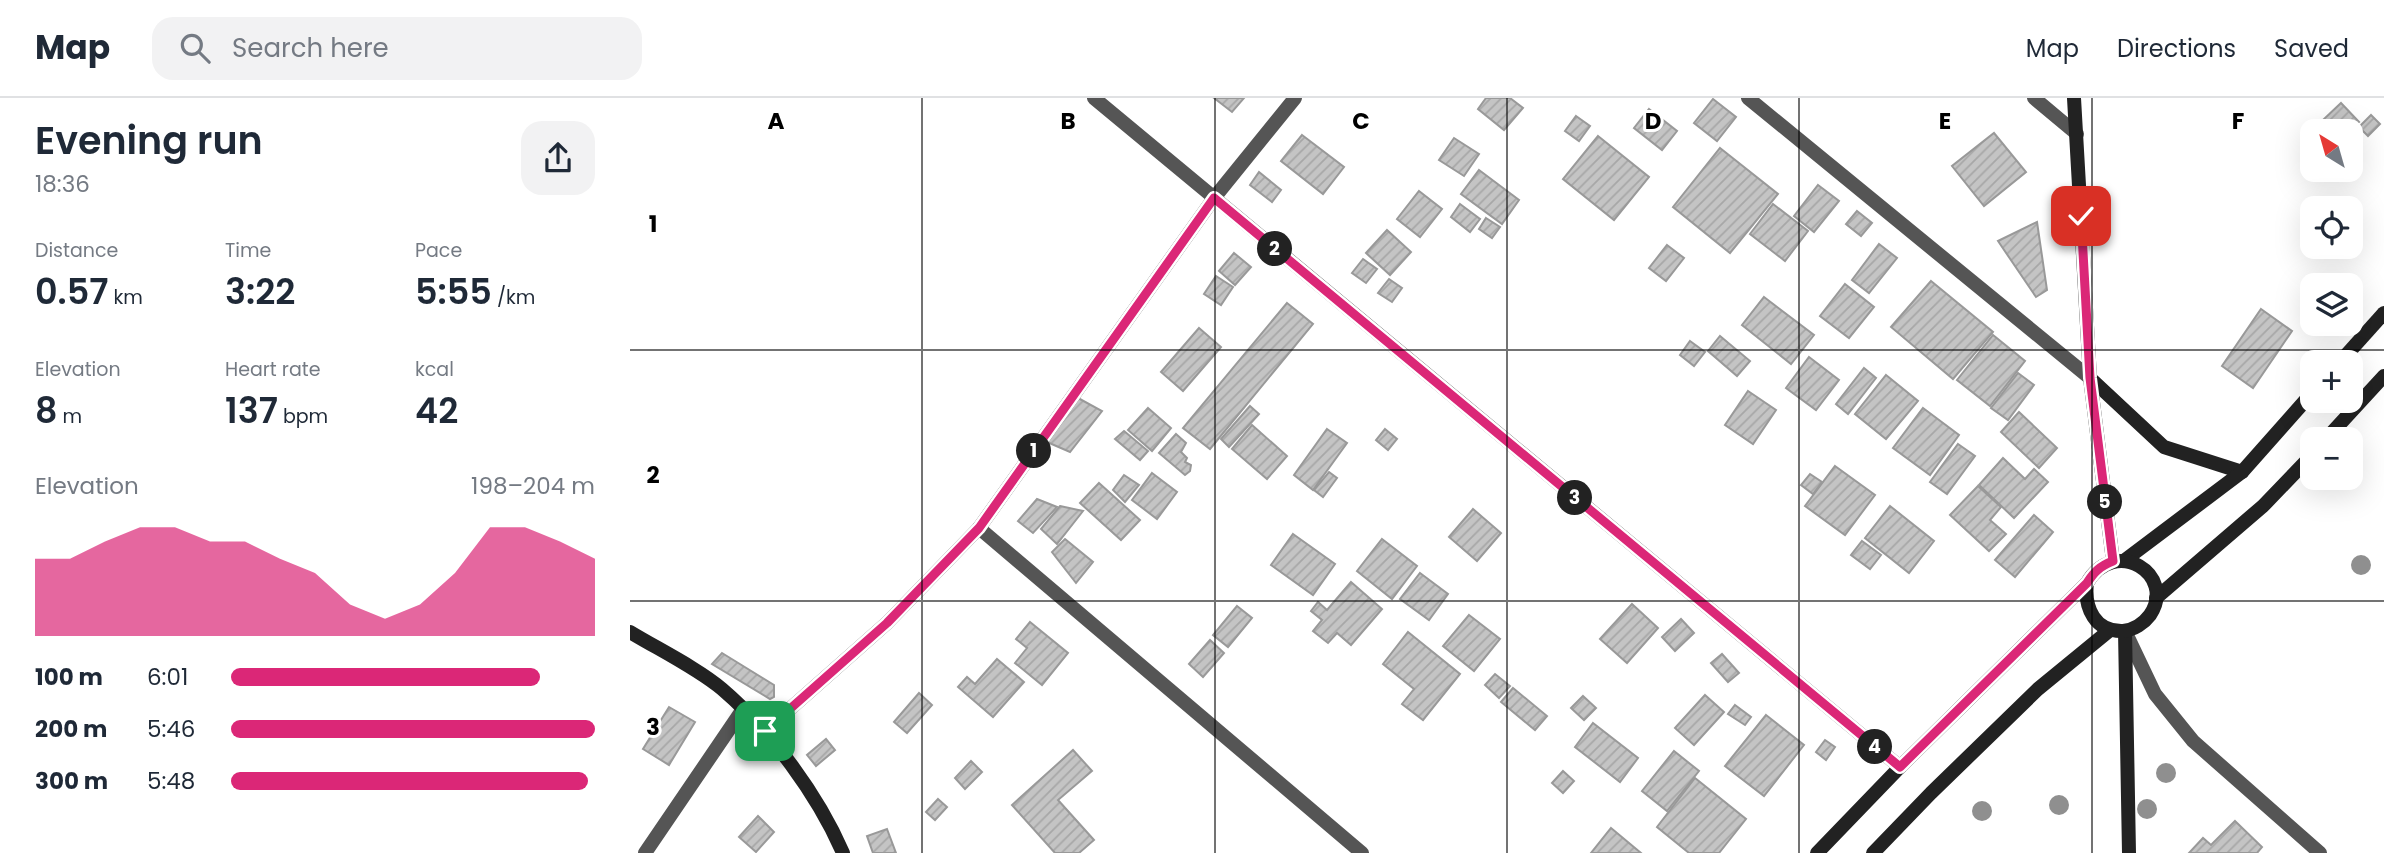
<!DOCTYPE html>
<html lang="en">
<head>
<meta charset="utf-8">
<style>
  body { margin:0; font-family:Poppins,sans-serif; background:#f2f2f3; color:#1f2937; height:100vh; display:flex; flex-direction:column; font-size:26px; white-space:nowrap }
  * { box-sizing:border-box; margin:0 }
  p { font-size:23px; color:#747a83 }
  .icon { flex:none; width:38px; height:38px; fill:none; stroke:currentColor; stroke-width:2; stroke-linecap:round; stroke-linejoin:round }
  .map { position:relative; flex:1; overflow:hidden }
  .panel { display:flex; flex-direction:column; background:#fff; width:630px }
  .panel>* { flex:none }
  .needle { width:46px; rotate:323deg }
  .tools { position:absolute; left:1670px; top:21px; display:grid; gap:14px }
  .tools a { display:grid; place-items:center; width:63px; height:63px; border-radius:14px; background:#fff; box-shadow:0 7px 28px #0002; font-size:35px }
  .pin { position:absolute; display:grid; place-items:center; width:60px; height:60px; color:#fff; margin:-30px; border-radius:14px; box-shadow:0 4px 10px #0006 }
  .km { position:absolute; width:35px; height:35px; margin:-18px; border-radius:50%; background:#222; color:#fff; font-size:19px; line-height:35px; text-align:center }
  .round { display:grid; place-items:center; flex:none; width:74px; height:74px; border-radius:21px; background:#f2f2f3 }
  .head { display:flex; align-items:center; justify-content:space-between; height:119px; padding:0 35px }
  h1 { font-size:38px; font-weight:600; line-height:52px }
  .metrics { display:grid; grid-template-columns:repeat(3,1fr); gap:10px; height:119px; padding:7px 35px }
  .metrics div { display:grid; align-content:center }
  .metrics b { font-size:35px; font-weight:600 }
  .metrics small { font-size:19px; font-weight:400 }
  .metrics p { font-size:19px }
  .chart { height:196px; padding:14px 35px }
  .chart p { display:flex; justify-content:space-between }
  .chart svg { width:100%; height:126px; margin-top:7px; fill:#db2777; opacity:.7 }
  ul { padding:0 35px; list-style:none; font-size:23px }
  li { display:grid; grid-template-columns:112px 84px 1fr; align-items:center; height:52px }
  li i { height:18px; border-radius:9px; background:#db2777 }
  header { display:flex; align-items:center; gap:42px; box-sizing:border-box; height:98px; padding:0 35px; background:#fff; border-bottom:2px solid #e0e1e3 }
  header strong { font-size:33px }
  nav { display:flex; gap:38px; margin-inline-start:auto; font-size:24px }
  .search { width:490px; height:63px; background:#f2f2f3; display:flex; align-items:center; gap:18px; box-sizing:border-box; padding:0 24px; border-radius:21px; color:#747a83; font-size:26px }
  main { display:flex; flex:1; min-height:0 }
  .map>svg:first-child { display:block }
  .building { fill:url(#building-hatch); stroke:#999; stroke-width:2 }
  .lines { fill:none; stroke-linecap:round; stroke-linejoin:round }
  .street { stroke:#555; stroke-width:14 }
  .secondary { stroke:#222; stroke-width:14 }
  .tree { fill:#8f8f8f }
  .route-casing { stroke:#fff; stroke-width:14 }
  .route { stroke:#db2777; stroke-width:9 }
  .grid { fill:none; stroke:#000; stroke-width:2; stroke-opacity:0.55 }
  .grid-label { font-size:23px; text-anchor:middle; font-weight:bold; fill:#000; stroke:#fff; stroke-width:6; stroke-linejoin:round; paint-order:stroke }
</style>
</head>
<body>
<header>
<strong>Map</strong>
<div class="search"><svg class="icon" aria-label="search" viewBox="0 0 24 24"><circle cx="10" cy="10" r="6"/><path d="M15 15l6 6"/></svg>Search here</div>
<nav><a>Map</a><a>Directions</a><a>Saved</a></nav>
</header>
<main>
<section class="panel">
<div class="head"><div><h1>Evening run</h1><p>18:36</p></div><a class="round"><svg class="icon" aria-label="share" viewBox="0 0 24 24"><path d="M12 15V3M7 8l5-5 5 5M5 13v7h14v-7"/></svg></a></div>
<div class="metrics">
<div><p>Distance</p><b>0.57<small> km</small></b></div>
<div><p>Time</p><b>3:22</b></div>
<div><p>Pace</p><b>5:55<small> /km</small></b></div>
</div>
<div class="metrics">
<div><p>Elevation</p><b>8<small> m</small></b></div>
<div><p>Heart rate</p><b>137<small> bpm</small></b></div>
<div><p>kcal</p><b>42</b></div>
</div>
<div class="chart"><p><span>Elevation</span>198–204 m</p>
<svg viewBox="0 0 160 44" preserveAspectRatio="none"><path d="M0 44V17L10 17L20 11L30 6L40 6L50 11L60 11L70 17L80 22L90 33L100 38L110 33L120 22L130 6L140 6L150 11L160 17V44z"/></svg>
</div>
<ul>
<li><b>100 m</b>6:01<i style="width:85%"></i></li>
<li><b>200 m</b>5:46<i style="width:100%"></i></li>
<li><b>300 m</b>5:48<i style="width:98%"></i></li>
</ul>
</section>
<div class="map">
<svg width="1754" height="755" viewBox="0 0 1754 755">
  <defs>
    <pattern id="building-hatch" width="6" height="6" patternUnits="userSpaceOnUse" patternTransform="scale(1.75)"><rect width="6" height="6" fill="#c4c4c4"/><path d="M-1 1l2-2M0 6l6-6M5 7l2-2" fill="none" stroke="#a7a7a7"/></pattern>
  </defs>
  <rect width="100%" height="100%" fill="#fff"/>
  <g class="building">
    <polygon points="584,0 614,0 602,14"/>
    <polygon points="856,0 880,0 893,10 874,32 848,11"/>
    <polygon points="1083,1 1106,19 1087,43 1064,25"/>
    <polygon points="1711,5 1729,24 1718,33 1705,33 1694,21"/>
    <polygon points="1019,11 1047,33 1032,52 1004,30"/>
    <polygon points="1741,17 1750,26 1738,38 1729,29"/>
    <polygon points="946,18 960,28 949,43 935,33"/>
    <polygon points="1364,35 1396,74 1354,108 1322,68"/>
    <polygon points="672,37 714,69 693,96 651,63"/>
    <polygon points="968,38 1019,79 984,122 933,81"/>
    <polygon points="824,40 849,56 834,78 809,62"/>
    <polygon points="1090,50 1148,96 1100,155 1043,109"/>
    <polygon points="849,72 889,102 872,126 831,96"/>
    <polygon points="629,74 651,92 642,104 620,87"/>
    <polygon points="1188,87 1209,103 1184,134 1164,118"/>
    <polygon points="789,93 812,111 790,139 767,121"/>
    <polygon points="830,106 850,121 840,134 821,119"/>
    <polygon points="1143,106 1178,133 1155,163 1120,136"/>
    <polygon points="1227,113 1242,125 1231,138 1216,126"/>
    <polygon points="856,120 870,129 862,140 849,131"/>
    <polygon points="1407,124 1417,192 1406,199 1368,143"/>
    <polygon points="757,132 781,154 760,177 736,155"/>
    <polygon points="1249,146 1267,160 1239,195 1222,182"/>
    <polygon points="1037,147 1054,160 1036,183 1019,170"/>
    <polygon points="604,155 621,169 605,187 589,173"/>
    <polygon points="733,161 747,171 736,185 722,175"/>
    <polygon points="586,178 603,189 591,207 574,196"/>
    <polygon points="759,181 772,190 762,204 748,195"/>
    <polygon points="1301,183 1363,234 1323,281 1261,229"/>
    <polygon points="1215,186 1244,209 1219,240 1190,218"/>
    <polygon points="1134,199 1184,237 1161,266 1112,227"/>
    <polygon points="657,205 683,226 580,351 553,330"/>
    <polygon points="1631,211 1662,233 1623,290 1592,268"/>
    <polygon points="569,230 591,249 553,293 531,274"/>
    <polygon points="1363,237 1395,263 1360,308 1327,282"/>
    <polygon points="1090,238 1120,263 1107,278 1078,253"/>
    <polygon points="1060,243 1075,254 1064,268 1050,257"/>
    <polygon points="1179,259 1209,282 1186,312 1156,290"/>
    <polygon points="1234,270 1246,280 1218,316 1206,306"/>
    <polygon points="1388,275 1404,287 1378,322 1361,310"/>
    <polygon points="1256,277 1288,303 1256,341 1225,316"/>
    <polygon points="1118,293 1146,312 1123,346 1095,327"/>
    <polygon points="448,300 472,313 440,354 417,344"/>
    <polygon points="620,308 629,316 599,349 591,341"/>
    <polygon points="518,310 541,330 522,353 498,332"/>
    <polygon points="1293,310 1329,337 1300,377 1263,350"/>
    <polygon points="1389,314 1427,350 1409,370 1371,334"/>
    <polygon points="622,327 657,358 637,381 602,351"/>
    <polygon points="697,331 717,345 683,392 664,377"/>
    <polygon points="755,331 767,341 758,352 746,342"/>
    <polygon points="494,333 518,353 510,362 485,341"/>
    <polygon points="546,336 556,345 551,354 557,360 555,364 561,367 560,373 555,377 529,355"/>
    <polygon points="1328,346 1345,358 1317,396 1300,384"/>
    <polygon points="1373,360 1395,381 1404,371 1418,384 1384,420 1349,387"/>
    <polygon points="1205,368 1245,397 1215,437 1175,408"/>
    <polygon points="699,374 707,380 693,399 684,392"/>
    <polygon points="522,375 547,394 527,421 502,402"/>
    <polygon points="1180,376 1192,384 1183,396 1171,387"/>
    <polygon points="494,377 509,387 495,404 483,392"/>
    <polygon points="469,385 510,422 491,442 450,405"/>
    <polygon points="1348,388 1371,409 1360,422 1376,436 1359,453 1320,417"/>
    <polygon points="407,401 427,409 403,435 388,423"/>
    <polygon points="430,408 453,413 427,446 411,431"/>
    <polygon points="1260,408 1304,443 1279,475 1235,440"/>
    <polygon points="843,411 871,435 847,463 819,439"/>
    <polygon points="1404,417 1423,434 1385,479 1365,462"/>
    <polygon points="663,436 705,466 683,497 641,467"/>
    <polygon points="435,441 463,464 446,485 422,454"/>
    <polygon points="752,441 787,468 762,501 727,473"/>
    <polygon points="1232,443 1251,457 1240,471 1221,457"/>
    <polygon points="790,475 818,496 799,522 770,501"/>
    <polygon points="721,484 752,511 721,547 707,535 698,545 683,533 692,522 681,513 688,504 697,512"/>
    <polygon points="1002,506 1028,530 997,565 970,541"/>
    <polygon points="607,508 622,520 598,549 583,537"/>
    <polygon points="839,517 870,541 844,573 813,548"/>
    <polygon points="1051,521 1064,535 1045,553 1032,539"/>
    <polygon points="400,524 438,555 412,587 385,565 397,550 386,541"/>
    <polygon points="778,534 830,576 793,622 772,606 784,591 753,566"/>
    <polygon points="580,542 594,555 573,579 559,566"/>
    <polygon points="92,555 144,587 144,599 140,601 82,566"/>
    <polygon points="1092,556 1109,575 1098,584 1081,565"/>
    <polygon points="367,561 394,584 363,619 328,589 337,579 345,586"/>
    <polygon points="865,576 880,588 869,600 855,587"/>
    <polygon points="883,590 917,618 905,632 871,604"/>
    <polygon points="289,595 302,607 277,635 264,624"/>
    <polygon points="1075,597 1094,614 1064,647 1045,630"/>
    <polygon points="953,598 966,610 954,622 941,610"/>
    <polygon points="1105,607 1121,619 1115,627 1098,616"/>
    <polygon points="39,609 65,624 39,667 13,651"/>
    <polygon points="1136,617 1174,647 1134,698 1095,668"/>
    <polygon points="963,625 1008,660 990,684 945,649"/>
    <polygon points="196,641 205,652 186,668 177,657"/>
    <polygon points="1195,642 1205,649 1196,662 1186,654"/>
    <polygon points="443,652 462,673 428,702 464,742 449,755 425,755 382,707"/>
    <polygon points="1044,653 1069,673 1037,713 1012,693"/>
    <polygon points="341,663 352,674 335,691 325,680"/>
    <polygon points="933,673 944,683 933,695 922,685"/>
    <polygon points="1065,680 1116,721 1089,755 1059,755 1027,729"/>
    <polygon points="308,701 317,709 305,722 296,714"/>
    <polygon points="128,718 144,734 126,754 109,739"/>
    <polygon points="1605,723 1632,749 1627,755 1559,755 1573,740 1581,747"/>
    <polygon points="981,730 1011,755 961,755"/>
    <polygon points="257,731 266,755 243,755 237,738"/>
  </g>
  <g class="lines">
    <g class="street">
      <polyline points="464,0 1270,669"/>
      <polyline points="1118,0 1460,280"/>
      <polyline points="1404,0 1447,36"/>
      <polyline points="349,430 732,755"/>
      <polyline points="1495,533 1525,596 1563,643 1690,755"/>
      <polyline points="135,633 257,525 349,430 584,100 665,0"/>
      <polyline points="15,755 113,611"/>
    </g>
    <g class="secondary">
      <polyline points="1444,0 1460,280 1483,463"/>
      <polyline points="1710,264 1754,215"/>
      <polyline points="1460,280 1534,349 1612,374"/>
      <polyline points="1696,341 1754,278"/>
      <polyline points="1495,462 1612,374 1682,295"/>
      <polyline points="1526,500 1633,408 1682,357"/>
      <polyline points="1495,533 1499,755"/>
      <path d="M0,534C28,551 67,570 92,591C140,632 188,697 213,755"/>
      <path d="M1187,755L1270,669L1457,485C1485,437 1547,477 1520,517C1514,525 1504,532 1493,533C1465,534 1454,510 1457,485"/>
      <polyline points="1243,755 1301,695 1408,591 1480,532"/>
    </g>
  </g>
  <g class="tree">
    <circle cx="1731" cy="467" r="10"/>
    <circle cx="1536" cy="675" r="10"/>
    <circle cx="1429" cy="707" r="10"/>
    <circle cx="1517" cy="711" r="10"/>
    <circle cx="1352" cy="713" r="10"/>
  </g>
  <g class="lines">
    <g class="route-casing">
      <path id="route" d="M135,633L257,525L349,430L584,100L1270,669L1457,485C1464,474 1470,468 1483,463L1460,280L1451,118"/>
    </g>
    <use href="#route" class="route"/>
  </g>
  <path class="grid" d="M292,0V755M585,0V755M877,0V755M1169,0V755M1462,0V755M0,252H1754M0,503H1754"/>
  <g class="grid-label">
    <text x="146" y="31">A</text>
    <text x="438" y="31">B</text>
    <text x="731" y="31">C</text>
    <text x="1023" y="31">D</text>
    <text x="1315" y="31">E</text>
    <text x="1608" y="31">F</text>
    <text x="23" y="134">1</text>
    <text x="23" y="385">2</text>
    <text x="23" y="637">3</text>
  </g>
</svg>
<div class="tools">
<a><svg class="needle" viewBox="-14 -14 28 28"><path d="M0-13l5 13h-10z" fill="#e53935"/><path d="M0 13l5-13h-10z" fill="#747a83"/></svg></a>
<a><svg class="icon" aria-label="locate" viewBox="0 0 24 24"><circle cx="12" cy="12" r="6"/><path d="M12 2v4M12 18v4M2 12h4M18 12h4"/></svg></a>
<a><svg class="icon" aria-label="layers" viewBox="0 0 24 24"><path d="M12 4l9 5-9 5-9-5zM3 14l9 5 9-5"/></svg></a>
<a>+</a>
<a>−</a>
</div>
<div class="pin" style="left:135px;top:633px;background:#1e9e55"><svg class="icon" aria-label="arrive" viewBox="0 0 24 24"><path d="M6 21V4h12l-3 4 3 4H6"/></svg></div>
<div class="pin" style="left:1451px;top:118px;background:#d93025"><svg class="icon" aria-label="check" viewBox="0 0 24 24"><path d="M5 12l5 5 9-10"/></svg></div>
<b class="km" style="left:404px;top:353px">1</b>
<b class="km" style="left:645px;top:151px">2</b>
<b class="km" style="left:945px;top:400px">3</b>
<b class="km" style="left:1245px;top:649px">4</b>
<b class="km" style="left:1475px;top:404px">5</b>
</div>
</main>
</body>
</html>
